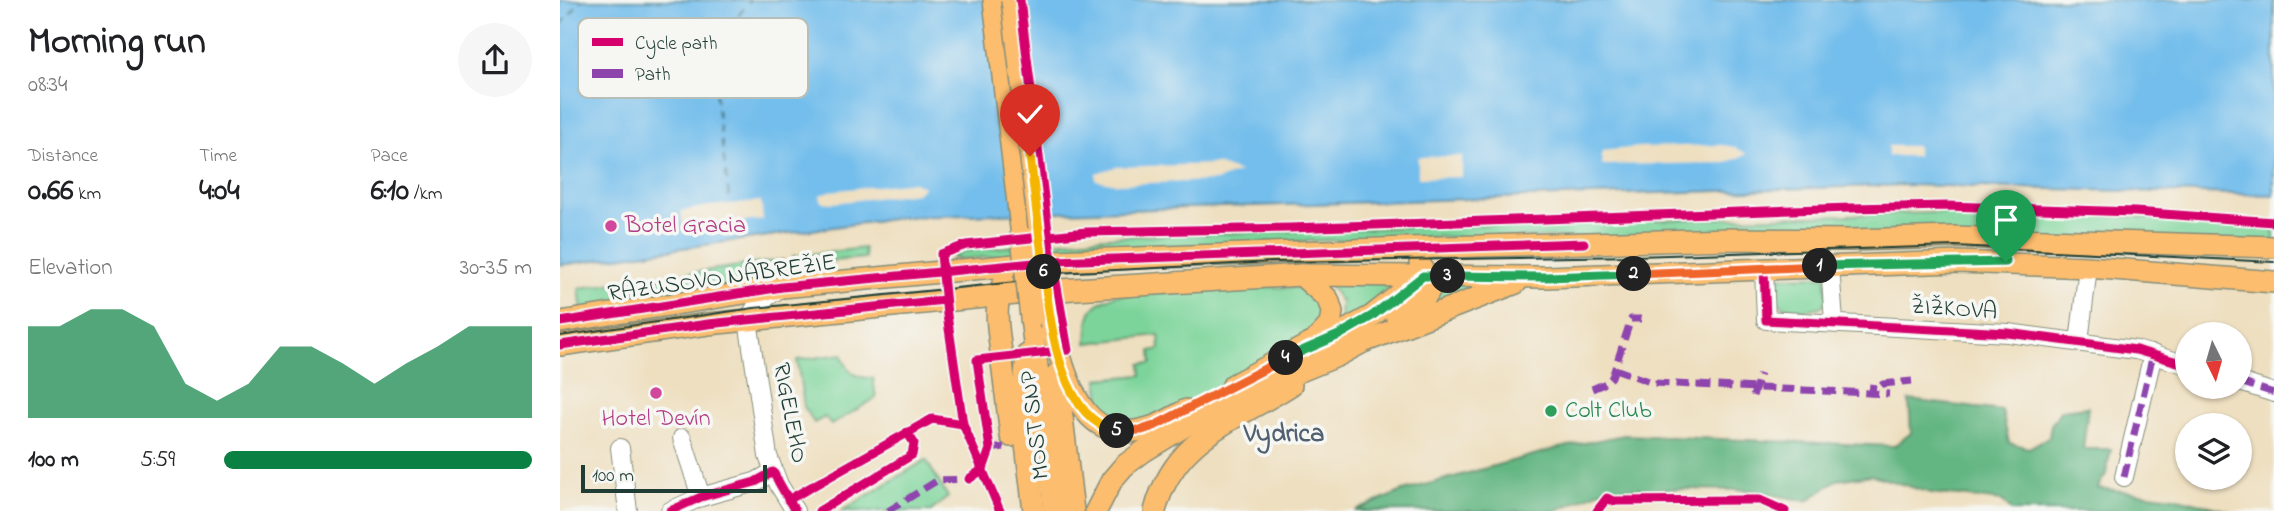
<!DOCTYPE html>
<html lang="en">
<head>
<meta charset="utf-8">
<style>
  body { margin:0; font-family:"Indie Flower",sans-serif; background:#f6f6f6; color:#202124; height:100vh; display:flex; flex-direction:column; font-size:26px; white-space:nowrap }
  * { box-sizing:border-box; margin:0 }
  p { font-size:23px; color:#757577 }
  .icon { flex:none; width:38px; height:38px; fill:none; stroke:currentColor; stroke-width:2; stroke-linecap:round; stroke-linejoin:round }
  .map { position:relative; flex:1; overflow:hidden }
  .panel { display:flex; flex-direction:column; background:#fff; width:560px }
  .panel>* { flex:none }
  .needle { width:46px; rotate:175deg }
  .buttons { position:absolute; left:1615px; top:322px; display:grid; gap:14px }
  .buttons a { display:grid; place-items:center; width:77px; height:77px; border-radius:50%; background:#fff; box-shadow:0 2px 5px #0004; font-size:35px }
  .scale { position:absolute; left:21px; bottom:18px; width:186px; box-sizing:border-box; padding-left:7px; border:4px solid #1f3d34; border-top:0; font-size:19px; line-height:24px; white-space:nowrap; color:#1f3d34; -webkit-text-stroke:5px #f6f6f2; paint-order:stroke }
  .pin { position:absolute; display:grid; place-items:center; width:60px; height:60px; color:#fff; margin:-72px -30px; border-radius:50% 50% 50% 0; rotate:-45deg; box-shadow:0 0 7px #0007 }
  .pin .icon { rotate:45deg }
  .km { position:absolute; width:35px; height:35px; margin:-18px; border-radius:50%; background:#222; color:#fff; font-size:19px; line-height:35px; text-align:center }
  .round { display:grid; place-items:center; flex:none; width:74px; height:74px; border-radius:37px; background:#f6f6f6 }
  .headline { display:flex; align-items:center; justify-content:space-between; height:119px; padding:0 28px }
  h1 { font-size:38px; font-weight:700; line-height:52px }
  .stats { display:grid; grid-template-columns:repeat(3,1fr); gap:10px; height:119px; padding:7px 28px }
  .stats div { display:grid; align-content:center }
  .stats b { font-size:30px; font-weight:700 }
  .stats small { font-size:19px; font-weight:400 }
  .stats p { font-size:19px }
  .chart { height:196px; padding:14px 28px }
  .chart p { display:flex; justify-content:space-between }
  .chart svg { width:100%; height:126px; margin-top:7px; fill:#0b8043; opacity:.7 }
  ul { padding:0 28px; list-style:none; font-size:23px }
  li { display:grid; grid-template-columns:112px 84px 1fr; align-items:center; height:52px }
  li i { height:18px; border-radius:9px; background:#0b8043 }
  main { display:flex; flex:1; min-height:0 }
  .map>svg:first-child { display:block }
  .green { fill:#7bd49a; stroke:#4d8867; stroke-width:2 }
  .forest { fill:#64b682; stroke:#427a5b; stroke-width:2 }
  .water { fill:#73beec; stroke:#497e90; stroke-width:2 }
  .pier { fill:#eedfc0 }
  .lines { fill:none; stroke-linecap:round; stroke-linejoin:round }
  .ferry { stroke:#345d62; stroke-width:2; stroke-dasharray:9 7; stroke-linecap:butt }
  .minor-casing { stroke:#868e7a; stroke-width:20 }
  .major-casing { stroke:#868e7a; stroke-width:24 }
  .minor { stroke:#fff; stroke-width:18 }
  .major { stroke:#fcbd6e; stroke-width:21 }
  .tram { stroke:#1f3d34; stroke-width:2 }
  .major-bridge-casing { stroke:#868e7a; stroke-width:24; stroke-linecap:butt }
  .major-bridge { stroke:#fcbd6e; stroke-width:21 }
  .quiet { stroke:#8e44ad; stroke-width:7; stroke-dasharray:14 7; stroke-linecap:butt }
  .cycleway-casing { stroke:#f6f6f2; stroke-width:13 }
  .cycleway { stroke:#d6006c; stroke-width:9 }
  .split-1-casing { stroke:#fff; stroke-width:14 }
  .split-2-casing { stroke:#fff; stroke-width:14 }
  .split-3-casing { stroke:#fff; stroke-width:14 }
  .split-4-casing { stroke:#fff; stroke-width:14 }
  .split-5-casing { stroke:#fff; stroke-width:14 }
  .split-6-casing { stroke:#fff; stroke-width:14 }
  .split-7-casing { stroke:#fff; stroke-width:14 }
  .split-1 { stroke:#22a559; stroke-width:9 }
  .split-2 { stroke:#f0652b; stroke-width:9 }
  .split-3 { stroke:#22a559; stroke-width:9 }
  .split-4 { stroke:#22a559; stroke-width:9 }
  .split-5 { stroke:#f0652b; stroke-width:9 }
  .split-6 { stroke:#f5b400; stroke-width:9 }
  .split-7 { stroke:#f5b400; stroke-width:9 }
  .hotel-dot { fill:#d1479c; stroke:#f6f6f2; stroke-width:2.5 }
  .leisure-dot { fill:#2e9e5b; stroke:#f6f6f2; stroke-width:2.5 }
  .labels { text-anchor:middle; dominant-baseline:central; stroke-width:7; stroke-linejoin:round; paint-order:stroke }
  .hotel-label { font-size:24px; fill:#b23c85; stroke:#f6f6f2; text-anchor:start }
  .street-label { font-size:24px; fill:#1f3d34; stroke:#f6f6f2 }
  .leisure-label { font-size:24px; fill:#27864d; stroke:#f6f6f2; text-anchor:start }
  .neighbourhood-label { font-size:26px; font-weight:bold; fill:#516071; stroke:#f6f6f2 }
  .key { fill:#f6f6f2; stroke:#b6beb9; stroke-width:2 }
  .key-label { font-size:19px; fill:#1f3d34 }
</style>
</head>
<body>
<main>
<section class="panel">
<div class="headline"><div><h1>Morning run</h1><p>08:34</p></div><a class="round"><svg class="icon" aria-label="share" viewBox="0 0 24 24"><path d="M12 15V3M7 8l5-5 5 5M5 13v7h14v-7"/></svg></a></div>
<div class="stats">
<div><p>Distance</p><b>0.66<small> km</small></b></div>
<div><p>Time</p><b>4:04</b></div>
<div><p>Pace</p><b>6:10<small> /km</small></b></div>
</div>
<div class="chart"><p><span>Elevation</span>30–35 m</p>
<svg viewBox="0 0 160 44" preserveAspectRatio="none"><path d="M0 44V12L10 12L20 6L30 6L40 12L50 32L60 38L70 32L80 19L90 19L100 25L110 32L120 25L130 19L140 12L150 12L160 12V44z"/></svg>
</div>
<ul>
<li><b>100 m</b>5:59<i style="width:100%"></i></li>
</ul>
</section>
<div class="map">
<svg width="1714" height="511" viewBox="0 0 1714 511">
  <rect width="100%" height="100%" fill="#f6f6f2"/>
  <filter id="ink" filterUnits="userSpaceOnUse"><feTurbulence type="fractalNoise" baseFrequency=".0143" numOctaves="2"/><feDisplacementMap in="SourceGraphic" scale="14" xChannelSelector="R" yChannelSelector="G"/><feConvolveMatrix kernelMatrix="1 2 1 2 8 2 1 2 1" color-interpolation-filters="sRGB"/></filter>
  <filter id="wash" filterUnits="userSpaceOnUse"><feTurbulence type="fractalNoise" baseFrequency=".00686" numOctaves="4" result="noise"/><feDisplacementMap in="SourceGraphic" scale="28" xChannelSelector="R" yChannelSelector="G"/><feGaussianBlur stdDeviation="1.57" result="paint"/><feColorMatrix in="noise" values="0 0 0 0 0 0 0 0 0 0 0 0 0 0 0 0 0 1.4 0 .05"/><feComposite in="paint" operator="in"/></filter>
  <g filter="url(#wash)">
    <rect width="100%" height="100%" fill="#eedfc0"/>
    <g class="green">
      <polygon points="1452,211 1575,217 1714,229 1714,242 886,237 586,246 403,259 392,258 404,251 546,237 1012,222"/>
      <polygon points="304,248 305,258 259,262 236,268 233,256"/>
      <polygon points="223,260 225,276 129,297 22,313 19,288"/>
      <path d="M1266,276L1267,300L1262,306C1250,311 1221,312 1215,297C1213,292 1214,285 1214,280L1216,277Z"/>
      <polygon points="838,282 827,297 780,322 781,302 768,283"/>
      <polygon points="918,283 874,303 873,301 880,284"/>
      <path d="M713,287L741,288L764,307V324L743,342L599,418L562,424L543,415L538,379L582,375L581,364L592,363L591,351L600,349L599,335L527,343C529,314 526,306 556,295Z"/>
      <path d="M282,354C286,371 296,379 313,378L316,398L271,425L265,417L254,423L244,407L237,360Z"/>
      <polygon points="366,460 388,497 371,511 282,511"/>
    </g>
    <polygon class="forest" points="1349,400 1442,411 1449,443 1469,448 1489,437 1491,425 1501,410 1528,407 1523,449 1551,449 1546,474 1537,488 1614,497 1669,511 1452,511 1443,501 1371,493 1312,475 1277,480 1247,501 1187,490 1047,488 995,511 795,511 843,491 999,448 1064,435 1334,446 1351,433"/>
    <polygon class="water" points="0,0 1714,0 1714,195 1347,185 346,217 0,265"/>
    <g class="pier">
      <polygon points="1163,145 1174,147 1187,154 1165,163 1042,165 1042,151 1080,147"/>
      <rect x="1328" y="146" width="29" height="10"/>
      <polygon points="902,156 902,177 858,178 858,157"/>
      <polygon points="656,164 679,172 656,181 557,184 536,180 536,173 556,167"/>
      <polygon points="354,182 364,187 356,193 273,203 261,202 260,195 270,191"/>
      <polygon points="201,201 203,220 123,227 121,211 149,206"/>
    </g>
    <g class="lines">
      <g class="ferry">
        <polyline points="0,26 22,0"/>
        <polyline points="169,197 150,54 190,0"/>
      </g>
    </g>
  </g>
  <g filter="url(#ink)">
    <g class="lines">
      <g class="minor-casing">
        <g id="minor">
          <polyline points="1270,265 1274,323"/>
          <polyline points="1204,269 1206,320 1448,333 1576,350 1628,365"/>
          <polyline points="188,320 208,456 219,485 235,511"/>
          <polyline points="188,320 199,302 219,289"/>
          <polyline points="1519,342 1528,267"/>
          <polyline points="1680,382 1714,393"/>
          <polyline points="122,438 141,497"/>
          <polyline points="60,448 68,511"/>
          <polyline points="1564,477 1593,354"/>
          <polyline points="110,511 141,497 195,482 213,472"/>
        </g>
      </g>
      <g class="major-casing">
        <g id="major">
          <polyline points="434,0 462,237"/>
          <polyline points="494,261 847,248 1169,239 1291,240 1394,237 1714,247"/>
          <polyline points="499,290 741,275 986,277 1398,262 1528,267 1714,282"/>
          <polyline points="471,318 495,511"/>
          <polyline points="837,319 864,299 869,291 860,263"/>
          <polyline points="0,322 222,287 455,265"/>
          <path d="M491,327C507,376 520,451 592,427C604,423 615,416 626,410"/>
          <polyline points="0,345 148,324 456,294"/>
          <polyline points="758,345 812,316 865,274"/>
          <path d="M441,352C438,328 433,305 444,282"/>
          <polyline points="467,355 462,411 474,511"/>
          <polyline points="442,362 451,436"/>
          <polyline points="497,374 513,511"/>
          <polyline points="673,385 755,341 770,325 772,312 768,299 741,275"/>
          <polyline points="536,511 552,480 564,466 584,451 625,426 701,387 777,356 803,342 956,283"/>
          <path d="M595,511C614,437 673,422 731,385"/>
        </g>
      </g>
      <use href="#minor" class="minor"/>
      <use href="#major" class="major"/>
      <g class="tram">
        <polyline points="497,273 712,262 1076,256 1395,246 1714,262"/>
        <polyline points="0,336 194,308 456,282"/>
      </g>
      <g class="major-bridge-casing">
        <g id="major-bridge">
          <polyline points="452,0 491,327"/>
          <polyline points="462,237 471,318"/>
        </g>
      </g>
      <use href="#major-bridge" class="major-bridge"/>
      <g class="quiet">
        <polyline points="1055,369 1093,383 1329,394"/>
        <polyline points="1680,382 1714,393"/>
        <polyline points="1313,384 1312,393 1323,384 1352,381"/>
        <polyline points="1032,389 1046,383 1052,377 1071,319 1081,319"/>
        <polyline points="1193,396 1200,374"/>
        <polyline points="430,449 445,447"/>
        <polyline points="1564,477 1593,354"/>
        <polyline points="328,511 378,480 409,479 412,477"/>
      </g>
      <g class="cycleway-casing">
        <g id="cycleway">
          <polyline points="1204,269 1206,320 1448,333 1576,350 1628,365"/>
          <polyline points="0,322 222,287 494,261 1024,243"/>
          <polyline points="0,345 148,324 385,300"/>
          <polyline points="409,479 423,469 430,449 417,360 508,350 490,247 460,0"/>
          <polyline points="228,500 372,419 403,424"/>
          <polyline points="110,511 141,497 195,482 213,472 235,511"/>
          <polyline points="259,511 352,455 354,443 347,432"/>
          <polyline points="440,511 403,424 387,315 381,254 406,245 526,232 730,228 1290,208 1387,206 1575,212 1714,222"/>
          <polyline points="1037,511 1047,498 1053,501 1185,500 1200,500 1225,511"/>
        </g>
      </g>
      <use href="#cycleway" class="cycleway"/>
    </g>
  </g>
  <g class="lines" filter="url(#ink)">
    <g class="split-1-casing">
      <polyline id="split-1" points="1260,266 1446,262"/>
    </g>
    <g class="split-2-casing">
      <polyline id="split-2" points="1074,274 1260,266"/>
    </g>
    <g class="split-3-casing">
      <polyline id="split-3" points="888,276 986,277 1074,274"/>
    </g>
    <g class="split-4-casing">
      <polyline id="split-4" points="726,358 779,335 812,316 863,276 888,276"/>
    </g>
    <g class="split-5-casing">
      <polyline id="split-5" points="557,431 582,430 594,426 726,358"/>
    </g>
    <g class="split-6-casing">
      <path id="split-6" d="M484,272C490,320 499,419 557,431"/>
    </g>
    <g class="split-7-casing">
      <polyline id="split-7" points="470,156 484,272"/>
    </g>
    <use href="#split-1" class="split-1"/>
    <use href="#split-2" class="split-2"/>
    <use href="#split-3" class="split-3"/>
    <use href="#split-4" class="split-4"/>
    <use href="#split-5" class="split-5"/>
    <use href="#split-6" class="split-6"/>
    <use href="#split-7" class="split-7"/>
  </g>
  <g class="hotel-dot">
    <circle cx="51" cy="226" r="7"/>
    <circle cx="96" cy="393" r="7"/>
  </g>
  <circle class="leisure-dot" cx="991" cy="411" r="7"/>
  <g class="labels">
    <g class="hotel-label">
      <text x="65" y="226">Botel Gracia</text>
      <text x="96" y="419" text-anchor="middle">Hotel Devín</text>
    </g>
    <g class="street-label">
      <text transform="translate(162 279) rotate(-8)">RÁZUSOVO NÁBREŽIE</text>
      <text transform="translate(1394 310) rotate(4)">ŽIŽKOVA</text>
      <text transform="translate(229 413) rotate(79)">RIGELEHO</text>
      <text transform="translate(476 425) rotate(-97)">MOST SNP</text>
    </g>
    <g class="leisure-label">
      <text x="1005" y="411">Colt Club</text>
    </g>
    <g class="neighbourhood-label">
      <text x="724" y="435">Vydrica</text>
    </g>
  </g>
  <rect x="18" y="18" width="230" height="80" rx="10" class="key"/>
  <rect x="32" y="38" width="31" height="8" fill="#d6006c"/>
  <rect x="32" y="69" width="31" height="9" fill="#8e44ad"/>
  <g class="key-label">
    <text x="75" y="49">Cycle path</text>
    <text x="75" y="80">Path</text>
  </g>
</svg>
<div class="buttons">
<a><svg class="needle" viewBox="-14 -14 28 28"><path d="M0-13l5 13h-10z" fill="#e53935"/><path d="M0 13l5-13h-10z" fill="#757577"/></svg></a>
<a><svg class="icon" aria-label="layers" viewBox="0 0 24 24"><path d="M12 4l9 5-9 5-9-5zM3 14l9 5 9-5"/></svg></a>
</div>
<div class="scale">100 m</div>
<div class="pin" style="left:1446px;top:262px;background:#1e9e55"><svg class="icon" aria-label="arrive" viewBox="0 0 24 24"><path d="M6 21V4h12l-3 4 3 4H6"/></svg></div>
<div class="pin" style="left:470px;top:156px;background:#d93025"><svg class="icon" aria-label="check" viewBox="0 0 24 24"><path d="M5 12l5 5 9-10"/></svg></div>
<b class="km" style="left:1260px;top:266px">1</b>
<b class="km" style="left:1074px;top:274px">2</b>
<b class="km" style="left:888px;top:276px">3</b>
<b class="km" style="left:726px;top:358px">4</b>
<b class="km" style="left:557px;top:431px">5</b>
<b class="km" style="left:484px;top:272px">6</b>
</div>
</main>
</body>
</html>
